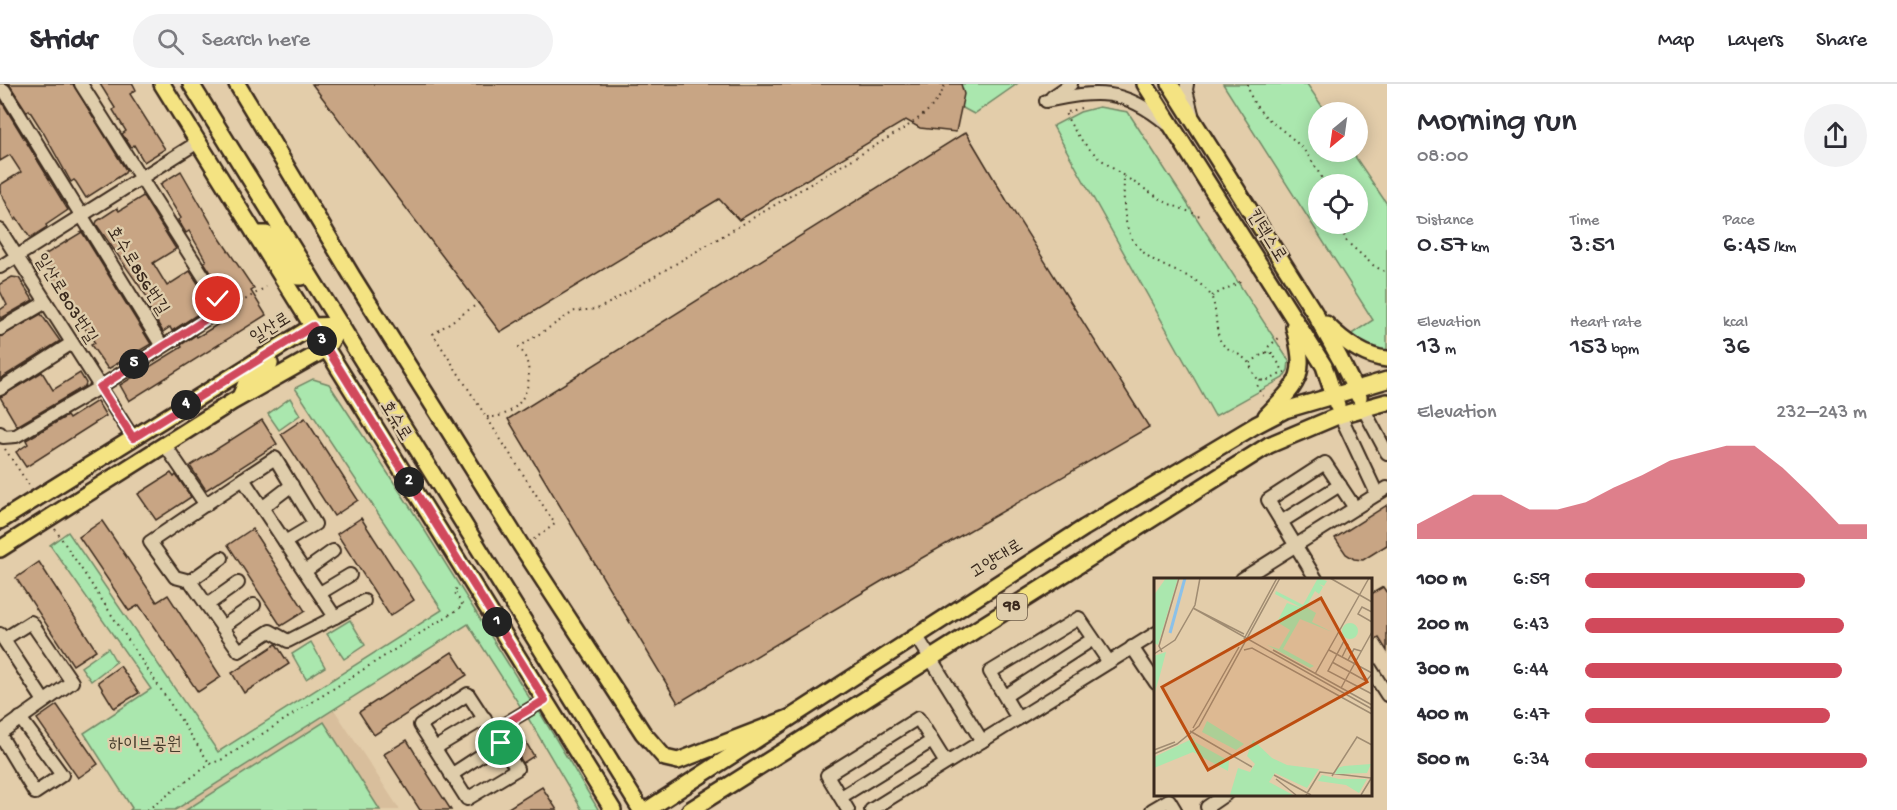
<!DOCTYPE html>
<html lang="en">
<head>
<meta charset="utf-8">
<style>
  body { margin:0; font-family:"Gochi Hand","Poor Story",sans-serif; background:#f2f2f3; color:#2b2b33; height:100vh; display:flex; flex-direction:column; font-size:22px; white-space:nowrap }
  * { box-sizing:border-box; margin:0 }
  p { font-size:20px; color:#7c7c81 }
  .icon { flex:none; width:33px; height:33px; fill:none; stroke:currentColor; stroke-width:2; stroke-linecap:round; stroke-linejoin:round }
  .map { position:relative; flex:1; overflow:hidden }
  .sheet { display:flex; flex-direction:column; background:#fff; width:510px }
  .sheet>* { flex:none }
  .needle { width:39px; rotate:209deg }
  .tools { position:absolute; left:1308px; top:18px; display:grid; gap:12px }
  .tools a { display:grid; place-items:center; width:60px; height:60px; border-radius:50%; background:#fff; box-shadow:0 3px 15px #0003; font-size:30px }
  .pin { position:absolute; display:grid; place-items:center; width:51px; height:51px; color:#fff; margin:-26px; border:3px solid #fff; border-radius:50%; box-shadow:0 2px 6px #0007 }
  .km { position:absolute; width:30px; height:30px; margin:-15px; border-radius:50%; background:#222; color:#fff; font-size:16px; line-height:30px; text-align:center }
  .round { display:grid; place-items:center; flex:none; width:63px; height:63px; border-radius:32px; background:#f2f2f3 }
  .headline { display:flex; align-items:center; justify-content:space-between; height:102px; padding:0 30px }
  h1 { font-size:33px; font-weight:600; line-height:45px }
  .metrics { display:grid; grid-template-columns:repeat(3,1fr); gap:9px; height:102px; padding:6px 30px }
  .metrics div { display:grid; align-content:center }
  .metrics b { font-size:26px; font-weight:600 }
  .metrics small { font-size:16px; font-weight:400 }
  .metrics p { font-size:16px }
  .chart { height:168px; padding:12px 30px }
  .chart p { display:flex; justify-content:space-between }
  .chart svg { width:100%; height:108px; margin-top:6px; fill:#d1495b; opacity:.7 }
  ul { padding:0 30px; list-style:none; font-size:20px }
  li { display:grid; grid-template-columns:96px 72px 1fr; align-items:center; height:45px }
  li i { height:15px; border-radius:8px; background:#d1495b }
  header { display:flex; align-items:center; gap:36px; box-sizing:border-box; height:84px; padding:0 30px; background:#fff; border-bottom:2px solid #e1e1e2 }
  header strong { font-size:28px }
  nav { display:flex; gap:33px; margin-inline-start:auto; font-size:21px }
  .search { width:420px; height:54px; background:#f2f2f3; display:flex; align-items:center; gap:15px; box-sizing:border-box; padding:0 21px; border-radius:33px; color:#7c7c81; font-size:22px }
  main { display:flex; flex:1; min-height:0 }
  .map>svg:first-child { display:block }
  .built { fill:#d8be9c }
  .green { fill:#aae7ae; stroke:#728866; stroke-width:1.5; fill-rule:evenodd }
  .building { fill:#c8a584; stroke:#3b2a1e; stroke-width:1.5 }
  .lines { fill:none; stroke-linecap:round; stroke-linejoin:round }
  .minor-casing { stroke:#3b2a1e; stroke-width:16 }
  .major-casing { stroke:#3b2a1e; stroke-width:20 }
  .path { stroke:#3b2a1e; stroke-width:2; stroke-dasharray:1.5 4.5; stroke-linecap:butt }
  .minor { stroke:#dfcdab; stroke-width:12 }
  .major { stroke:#f4e382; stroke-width:15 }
  .route-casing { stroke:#fff; stroke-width:12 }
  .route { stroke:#d1495b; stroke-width:8 }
  .labels { text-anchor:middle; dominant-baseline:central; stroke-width:4.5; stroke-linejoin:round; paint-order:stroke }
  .shield { fill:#dfcdab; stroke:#6c5b48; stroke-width:1.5 }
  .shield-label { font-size:16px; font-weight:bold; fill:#3b2a1e }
  .street-label { font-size:18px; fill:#3b2a1e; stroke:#dfcdab }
  .park-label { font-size:18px; fill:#463d2c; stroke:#dfcdab }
  .inset-river { fill:none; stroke:#8bc1e9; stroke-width:3 }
  .inset-road { fill:none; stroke:#a08c72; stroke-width:1.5 }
  .view { fill:#bd4d10; fill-opacity:0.15; stroke:#bd4d10; stroke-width:3 }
  .inset-edge { fill:none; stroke:#3b2a1e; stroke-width:3 }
</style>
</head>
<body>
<header>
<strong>Stridr</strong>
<div class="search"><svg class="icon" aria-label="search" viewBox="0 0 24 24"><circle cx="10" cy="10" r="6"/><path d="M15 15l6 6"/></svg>Search here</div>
<nav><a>Map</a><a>Layers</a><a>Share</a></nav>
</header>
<main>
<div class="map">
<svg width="1387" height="726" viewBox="0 0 1387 726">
  <rect width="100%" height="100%" fill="#e3cdaa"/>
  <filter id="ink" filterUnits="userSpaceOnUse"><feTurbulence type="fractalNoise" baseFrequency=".0167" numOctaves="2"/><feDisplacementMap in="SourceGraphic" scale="12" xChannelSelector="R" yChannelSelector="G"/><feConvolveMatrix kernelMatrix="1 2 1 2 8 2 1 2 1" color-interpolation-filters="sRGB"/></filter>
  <g filter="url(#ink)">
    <polygon class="built" points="333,624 400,726 175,726"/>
    <g class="green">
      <polygon points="960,0 1017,0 974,30 961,23"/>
      <path d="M1223,0H1307L1326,28H1318V68H1352L1387,120V267L1378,268L1362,266L1350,251L1373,236ZM1318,100H1358V140H1318Z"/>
      <polygon points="1099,23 1128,28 1289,277 1288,286 1283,294 1215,332 1053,42 1080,28"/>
      <polygon points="313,295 329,300 412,426 532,618 522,625 468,540 175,726 130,726 132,724 84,649 151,605 50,461 68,448 218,668 442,526 295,304"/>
      <polygon points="290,314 300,331 279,346 268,330"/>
      <polygon points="350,536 365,561 344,575 327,550"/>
      <polygon points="311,558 325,583 306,595 292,570"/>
      <polygon points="108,564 116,578 91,597 81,583"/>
      <polygon points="539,627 598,725 598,726 582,726 528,634"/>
      <polygon points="324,638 380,726 186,726"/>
    </g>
    <g class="building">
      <polygon points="9,0 73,0 126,86 125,89 86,114 76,98 74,96 71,98 43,48 29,26 27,28"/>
      <polygon points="100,0 133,0 136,6 130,10 165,65 144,78 134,61 131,63 122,50 126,47 113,26 115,24"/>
      <polygon points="312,0 961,0 964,10 956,48 920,44 906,36 739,136 719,115 500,248"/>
      <polygon points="0,15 68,126 46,141 47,143 30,154 17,134 15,136 0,107 0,101 21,88 10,71 0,77"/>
      <polygon points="966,48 1007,117 1149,343 882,497 678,619 508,335"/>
      <polygon points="181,87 219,153 254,205 251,207 266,231 129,317 120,301 182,263 181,261 196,251 197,253 204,249 239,227 222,200 221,201 216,194 215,195 204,178 206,177 189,147 186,149 178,136 181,134 160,100"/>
      <polygon points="143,112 176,165 153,179 167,202 190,187 210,218 209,223 172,247 170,243 163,248 148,223 152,220 96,140 97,137 117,124 119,127"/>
      <polygon points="82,148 151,260 108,285 91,261 95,259 60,207 41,173"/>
      <polygon points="12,193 19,194 33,216 0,235 0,226 7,221 0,207 0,200"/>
      <polygon points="41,230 60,257 0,295 0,253"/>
      <polygon points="42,288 53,306 80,289 86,299 85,302 17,342 0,313"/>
      <polygon points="97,317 106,332 26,383 16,368 28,360 26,356 67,332 69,335"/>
      <polygon points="305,334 358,416 334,432 281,350"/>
      <polygon points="262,336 277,360 206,406 190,382"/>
      <polygon points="171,389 174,393 176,391 191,413 156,436 138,410"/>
      <polygon points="1387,421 1387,461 1363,476 1354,475 1346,470 1335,454"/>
      <polygon points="361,434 414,516 390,532 337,450"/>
      <polygon points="102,437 157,518 168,511 221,593 198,608 139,521 129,527 79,453"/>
      <polygon points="252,445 305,527 281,542 228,461"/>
      <polygon points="39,478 96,566 73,581 16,494"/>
      <polygon points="1383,503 1387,509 1387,567 1379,554 1371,559 1371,510"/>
      <polygon points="276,560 289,580 244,609 232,589"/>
      <polygon points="452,568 467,591 374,651 359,628"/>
      <polygon points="120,582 139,609 114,624 98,598"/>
      <polygon points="57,621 98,680 78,694 37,635"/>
      <polygon points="517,643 534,672 523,679 505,651"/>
      <polygon points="407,656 429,692 451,726 420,726 384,670"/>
      <polygon points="542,703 557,726 505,726"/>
    </g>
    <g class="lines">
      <g class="minor-casing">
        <g id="minor">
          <polyline points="1187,0 1186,6 1192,30"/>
          <polyline points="0,6 4,6 162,262"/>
          <polyline points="1052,13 1071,0"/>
          <path d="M1046,17C1098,6 1124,4 1167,40"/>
          <polyline points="0,146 133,354"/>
          <polyline points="0,183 198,58"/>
          <polyline points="0,245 46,218"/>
          <polyline points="0,305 72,259"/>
          <polyline points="1363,324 1387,369"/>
          <polyline points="1340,331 1377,410"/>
          <polyline points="0,349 3,353 16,352 100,303 217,228 219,222 218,215 81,0"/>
          <polyline points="165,361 206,421"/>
          <polygon points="243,395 335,533 288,557 270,547 239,567 190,497 175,493 150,458"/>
          <polyline points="243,395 275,374 315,440 285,458"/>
          <polyline points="262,424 292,401"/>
          <polyline points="1281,438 1340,401"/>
          <polyline points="305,487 333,467"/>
          <polyline points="1242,495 1387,404"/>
          <polyline points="1316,495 1268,416 1325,379 1355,424"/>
          <polyline points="190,497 222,474"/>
          <polyline points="320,509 350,491"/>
          <polyline points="207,521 238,499"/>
          <polyline points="335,533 364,517"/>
          <polyline points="222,543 254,521"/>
          <polyline points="0,550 44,617"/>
          <polyline points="916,551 982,657"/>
          <polyline points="1132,563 1156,599"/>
          <polyline points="1370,584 1387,611"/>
          <polygon points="468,610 517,685 467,715 420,641"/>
          <polyline points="1005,612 1093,555"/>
          <polyline points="1018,635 990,588 1079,534 1109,578"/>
          <polyline points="493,647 545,616"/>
          <polyline points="0,649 72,598 31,538 4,555"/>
          <polyline points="0,651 35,709 62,691 20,634"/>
          <polyline points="435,664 485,634"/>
          <polyline points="451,691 500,659"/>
          <polyline points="841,713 932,657"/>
          <polyline points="1207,723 1226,710"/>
          <polyline points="848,726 827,691 918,634 946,679"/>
          <polyline points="871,726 1156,549"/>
          <polyline points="1152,726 1169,716 1175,726"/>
        </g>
      </g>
      <g class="major-casing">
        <g id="major">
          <polyline points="162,0 613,726"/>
          <polyline points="191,0 641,726"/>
          <polyline points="237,0 352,192 522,463 643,649 665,674 678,677 789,634"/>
          <polyline points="1145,0 1324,282 1337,321"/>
          <polyline points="1170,0 1314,228 1340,275 1359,313"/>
          <polyline points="255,150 266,150 272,153 298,193 302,193"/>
          <path d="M1326,240C1342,256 1364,273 1387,275"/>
          <polyline points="240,313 246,299 269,283 270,280 267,278 255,278"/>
          <path d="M1266,332C1300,297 1307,293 1294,243"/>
          <polyline points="0,437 313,242 341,241"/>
          <polyline points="0,465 232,318 326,265 341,241"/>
          <polyline points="647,726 1084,444 1256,341 1285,326 1387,296"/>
          <polyline points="690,726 1269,361 1340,331 1387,318"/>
        </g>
      </g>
      <g class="path">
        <path d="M1248,0C1251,30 1280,41 1298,60C1309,71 1319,87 1324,100"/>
        <path d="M1081,24L1065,29C1079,59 1097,74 1124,92C1123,139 1123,164 1171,185C1189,193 1196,194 1209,209C1218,220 1214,245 1221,258C1226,266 1240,269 1247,277C1251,281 1252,288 1256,293C1264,302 1277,291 1285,288"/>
        <polyline points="1124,92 1167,119 1200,132"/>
        <polyline points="1339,140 1347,158 1374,182 1387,189"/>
        <polyline points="1212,212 1242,197"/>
        <polyline points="479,219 433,250 555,440 533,456"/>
        <polyline points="230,225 266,203"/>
        <polyline points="1267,269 1269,262 1279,254"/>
        <polyline points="1250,279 1264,269 1272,269 1284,288"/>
        <polyline points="1261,296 1257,303 1263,312"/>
        <path d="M487,333C524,335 541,290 519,263L575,227L597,225L611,218L905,44C922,32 938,22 945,0"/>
        <polyline points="5,365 29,401"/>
        <polyline points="55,445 210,680"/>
        <polyline points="147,726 210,680 223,675 463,522 454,507 460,502"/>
      </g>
      <use href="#minor" class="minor"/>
      <use href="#major" class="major"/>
    </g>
  </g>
  <g class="lines" filter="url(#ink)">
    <g class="route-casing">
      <polyline id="route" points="218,215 219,222 217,228 100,303 133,354 313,242 545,616 493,647 501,659"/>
    </g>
    <use href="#route" class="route"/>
  </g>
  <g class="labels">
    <rect class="shield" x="997" y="510" width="30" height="26" rx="4.5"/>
    <g class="shield-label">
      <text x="1012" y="523">98</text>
    </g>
    <g class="street-label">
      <text transform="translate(1266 152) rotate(58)">킨텍스로</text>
      <text transform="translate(137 187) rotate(58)">호수로856번길</text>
      <text transform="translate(65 215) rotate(58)">일산로803번길</text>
      <text transform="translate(271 245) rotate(-32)">일산로</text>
      <text transform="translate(395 337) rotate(58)">호수로</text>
      <text transform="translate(997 476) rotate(-32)">고양대로</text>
    </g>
    <g class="park-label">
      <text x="145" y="661">하이브공원</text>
    </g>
  </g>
  <g transform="translate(1154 494)">
    <rect width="218" height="218" fill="#e3cdaa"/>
    <path d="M12,0H24L4,67L0,65V17ZM164,0L173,3L170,8L165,6L169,9L165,16L161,13L152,29L162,35L158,44L178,54L146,41L129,71L160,88L156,90L113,67L125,71L136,52L123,44L133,25L148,30L121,16L122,13L149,27ZM188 53a8 8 0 1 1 16 0a8 8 0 1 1-16 0ZM12,74L6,97L0,117V78ZM53,143L90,166L82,172L48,154ZM40,160L41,164L75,183L74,193L39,174L0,190V179ZM99,162L118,180L133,187L165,191L153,210L121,195L115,204L139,217H76L84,190L96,194L101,186L93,178ZM217,186L213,195L181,196L183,190L190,188ZM168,197L185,201H213L205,215L192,207L164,203Z" fill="#aae7ae"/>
    <path class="inset-river" d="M16,55L31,0"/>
    <path class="inset-road" d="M176,0L218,24M39,30L218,131M39,30L90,56M218,34L208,29L204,36L218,44M90,61L123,0M90,72L98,70L218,136M119,72L218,127M175,72L218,95M8,74L5,68L25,0M0,76L21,62L41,27L46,0M188,79L194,67L190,63L174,93L218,116M194,82L200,71L207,73M178,84L212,103L218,96M161,96L215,0M187,110L218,54M39,150L85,69M36,153L98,189M0,172L21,164M0,176L23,166L45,148L126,0M120,197L157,217M178,198L203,159L218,167M122,201L142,217M152,217L166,194L217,200M207,217L218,199"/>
    <path class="view" d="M167,20L213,104L54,192L8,109Z"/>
    <rect width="218" height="218" class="inset-edge"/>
  </g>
</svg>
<div class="tools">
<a><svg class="needle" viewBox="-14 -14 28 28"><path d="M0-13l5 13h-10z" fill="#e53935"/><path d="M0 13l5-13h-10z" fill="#7c7c81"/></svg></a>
<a><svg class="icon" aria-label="locate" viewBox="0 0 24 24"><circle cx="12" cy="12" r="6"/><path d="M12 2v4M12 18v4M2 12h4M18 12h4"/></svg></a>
</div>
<div class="pin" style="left:501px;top:659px;background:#1e9e55"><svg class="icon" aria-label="arrive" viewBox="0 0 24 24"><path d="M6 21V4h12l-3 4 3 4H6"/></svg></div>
<div class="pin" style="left:218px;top:215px;background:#d93025"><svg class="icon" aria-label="check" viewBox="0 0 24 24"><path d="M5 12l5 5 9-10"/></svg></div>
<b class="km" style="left:497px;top:538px">1</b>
<b class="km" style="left:409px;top:398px">2</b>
<b class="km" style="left:322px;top:257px">3</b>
<b class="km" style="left:186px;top:321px">4</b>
<b class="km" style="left:134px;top:280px">5</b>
</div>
<section class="sheet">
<div class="headline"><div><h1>Morning run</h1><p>08:00</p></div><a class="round"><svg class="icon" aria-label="share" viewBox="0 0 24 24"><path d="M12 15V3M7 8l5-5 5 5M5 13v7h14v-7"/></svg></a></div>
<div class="metrics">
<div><p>Distance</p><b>0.57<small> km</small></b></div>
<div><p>Time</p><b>3:51</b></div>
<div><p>Pace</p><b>6:45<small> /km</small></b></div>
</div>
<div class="metrics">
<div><p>Elevation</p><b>13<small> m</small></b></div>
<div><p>Heart rate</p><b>153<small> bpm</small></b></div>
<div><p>kcal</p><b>36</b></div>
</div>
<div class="chart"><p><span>Elevation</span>232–243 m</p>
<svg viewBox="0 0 160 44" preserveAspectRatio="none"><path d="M0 44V38L10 32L20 26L30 26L40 32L50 32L60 29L70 23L80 18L90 12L100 9L110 6L120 6L130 15L140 26L150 38L160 38V44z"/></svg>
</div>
<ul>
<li><b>100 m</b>6:59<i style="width:78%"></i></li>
<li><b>200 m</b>6:43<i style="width:92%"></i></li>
<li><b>300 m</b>6:44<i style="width:91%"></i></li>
<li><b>400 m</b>6:47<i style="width:87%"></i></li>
<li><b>500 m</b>6:34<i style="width:100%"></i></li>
</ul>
</section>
</main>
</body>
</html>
